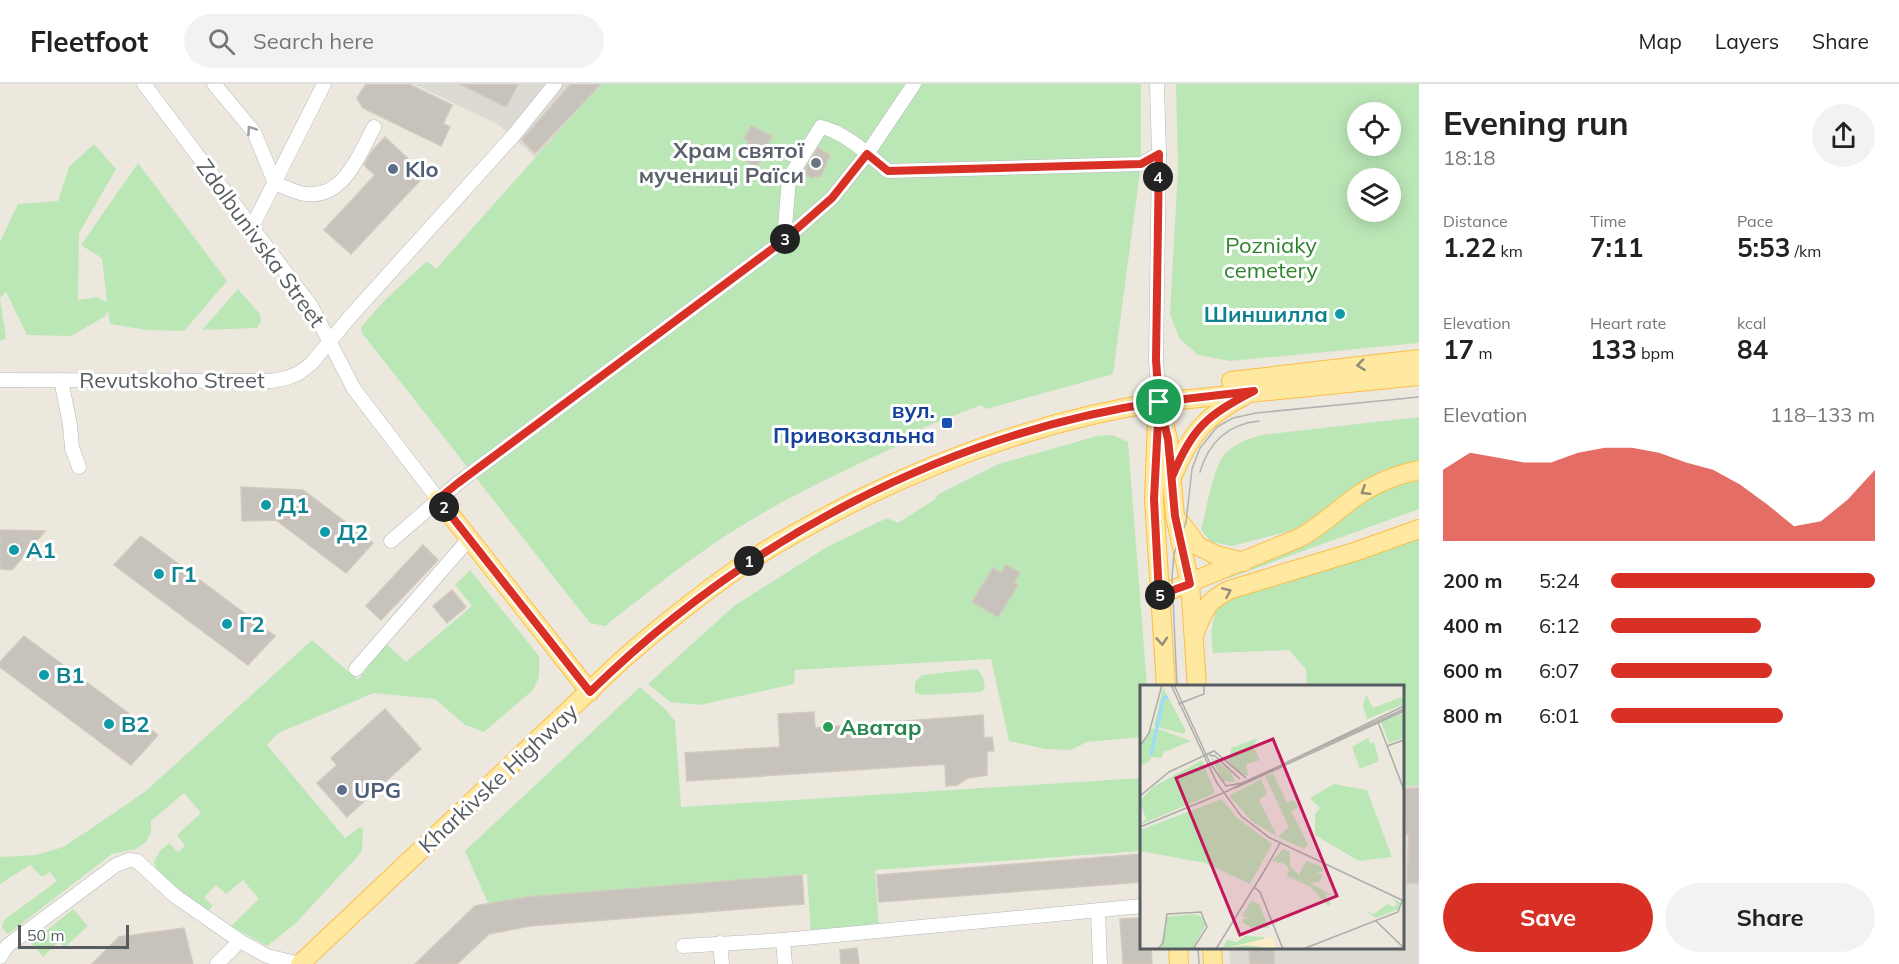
<!DOCTYPE html>
<html lang="en">
<head>
<meta charset="utf-8">
<style>
  body { margin:0; font-family:Mulish,sans-serif; background:#f2f2f2; color:#222; height:100vh; display:flex; flex-direction:column; font-size:22px; white-space:nowrap }
  * { box-sizing:border-box; margin:0 }
  p { font-size:20px; color:#767676 }
  .icon { flex:none; width:33px; height:33px; fill:none; stroke:currentColor; stroke-width:2; stroke-linecap:round; stroke-linejoin:round }
  .map { position:relative; flex:1; overflow:hidden }
  .side { display:flex; flex-direction:column; background:#fff; width:480px }
  .side>* { flex:none }
  .tools { position:absolute; left:1347px; top:18px; display:grid; gap:12px }
  .tools a { display:grid; place-items:center; width:54px; height:54px; border-radius:50%; background:#fff; box-shadow:0 3px 15px #0003; font-size:30px }
  .scale { position:absolute; left:18px; bottom:15px; width:111px; box-sizing:border-box; padding-left:6px; border:3px solid #575c61; border-top:0; font-size:16px; line-height:21px; white-space:nowrap; color:#575c61; -webkit-text-stroke:4px #fff; paint-order:stroke }
  .pin { position:absolute; display:grid; place-items:center; width:51px; height:51px; color:#fff; margin:-26px; border:3px solid #fff; border-radius:50%; box-shadow:0 2px 6px #0007 }
  .km { position:absolute; width:30px; height:30px; margin:-15px; border-radius:50%; background:#222; color:#fff; font-size:16px; line-height:30px; text-align:center }
  .round { display:grid; place-items:center; flex:none; width:63px; height:63px; border-radius:32px; background:#f2f2f2 }
  .summary { display:flex; align-items:center; justify-content:space-between; height:102px; padding:0 24px }
  h1 { font-size:33px; font-weight:700; line-height:45px }
  .stats { display:grid; grid-template-columns:repeat(3,1fr); gap:9px; height:102px; padding:6px 24px }
  .stats div { display:grid; align-content:center }
  .stats b { font-size:26px; font-weight:700 }
  .stats small { font-size:16px; font-weight:400 }
  .stats p { font-size:16px }
  .chart { height:168px; padding:12px 24px }
  .chart p { display:flex; justify-content:space-between }
  .chart svg { width:100%; height:108px; margin-top:6px; fill:#d93025; opacity:.7 }
  .button { display:flex; gap:12px; margin-top:auto; padding:12px 24px }
  .button a { flex:1; height:69px; border-radius:36px; background:#d93025; color:#fff; font-size:24px; font-weight:700; line-height:69px; text-align:center }
  .button a+a { background:#f2f2f2; color:#222 }
  ul { padding:0 24px; list-style:none; font-size:20px }
  li { display:grid; grid-template-columns:96px 72px 1fr; align-items:center; height:45px }
  li i { height:15px; border-radius:8px; background:#d93025 }
  header { display:flex; align-items:center; gap:36px; box-sizing:border-box; height:84px; padding:0 30px; background:#fff; border-bottom:2px solid #e0e0e0 }
  header strong { font-size:28px }
  nav { display:flex; gap:33px; margin-inline-start:auto; font-size:21px }
  .search { width:420px; height:54px; background:#f2f2f2; display:flex; align-items:center; gap:15px; box-sizing:border-box; padding:0 21px; border-radius:33px; color:#767676; font-size:22px }
  main { display:flex; flex:1; min-height:0 }
  .map>svg:first-child { display:block }
  .industrial { fill:#dcdad3 }
  .green { fill:#bbe7b7; fill-rule:evenodd }
  .building { fill:#c7c2bb; stroke:#d1c9bc; stroke-width:1.5 }
  .lines { fill:none; stroke-linecap:round; stroke-linejoin:round }
  .minor-casing { stroke:#b4b8bd; stroke-width:15 }
  .major-casing { stroke:#fdbd46; stroke-width:20 }
  .minor { stroke:#fff; stroke-width:14 }
  .major { stroke:#ffe9a0; stroke-width:18 }
  .tram { stroke:#b1b2b2; stroke-width:1.5 }
  .oneway { stroke:#9a9da0 }
  .oneway2 { stroke:#928d77 }
  .route-casing { stroke:#fff; stroke-width:12 }
  .route { stroke:#d93025; stroke-width:8 }
  .worship-dot { fill:#6b7280; stroke:#fff; stroke-width:2 }
  .service-dot { fill:#5c6f8a; stroke:#fff; stroke-width:2 }
  .culture-dot { fill:#0f9aa8; stroke:#fff; stroke-width:2 }
  .transit-dot { fill:#1a4fb4; stroke:#fff; stroke-width:2 }
  .leisure-dot { fill:#2e9e5b; stroke:#fff; stroke-width:2 }
  .labels { text-anchor:middle; dominant-baseline:central; stroke-width:6; stroke-linejoin:round; paint-order:stroke }
  .worship-label { font-size:22px; font-weight:bold; fill:#5b616d; stroke:#fff; text-anchor:end }
  .service-label { font-size:22px; font-weight:bold; fill:#4e5e75; stroke:#fff; text-anchor:start }
  .street-label { font-size:22px; fill:#575c61; stroke:#fff }
  .park-label { font-size:22px; fill:#2e842d; stroke:#fff }
  .culture-label { font-size:22px; font-weight:bold; fill:#0d838f; stroke:#fff; text-anchor:start }
  .transit-label { font-size:22px; font-weight:bold; fill:#164399; stroke:#fff; text-anchor:end }
  .leisure-label { font-size:22px; font-weight:bold; fill:#27864d; stroke:#fff; text-anchor:start }
  .inset-river { fill:none; stroke:#9bdbff; stroke-width:3 }
  .inset-road { fill:none; stroke:#acaca8; stroke-width:1.5 }
  .view { fill:#c2185b; fill-opacity:0.15; stroke:#c2185b; stroke-width:3 }
  .inset-edge { fill:none; stroke:#575c61; stroke-width:3 }
</style>
</head>
<body>
<header>
<strong>Fleetfoot</strong>
<div class="search"><svg class="icon" aria-label="search" viewBox="0 0 24 24"><circle cx="10" cy="10" r="6"/><path d="M15 15l6 6"/></svg>Search here</div>
<nav><a>Map</a><a>Layers</a><a>Share</a></nav>
</header>
<main>
<div class="map">
<svg width="1419" height="880" viewBox="0 0 1419 880">
  <rect width="100%" height="100%" fill="#ece8de"/>
  <g class="industrial">
    <polygon points="414,0 601,0 536,74 499,41"/>
    <polygon points="1419,701 1419,880 1230,880 1229,864 1402,864 1403,703"/>
  </g>
  <g class="green">
    <path d="M601,0H1141V80L1113,290L986,325L981,321L922,344L923,350C863,378 803,404 746,439C696,469 651,506 605,542L590,539L362,249L361,243L385,216L427,177L436,185Z"/>
    <path d="M1176,0H1419V259L1230,277L1198,271L1180,255L1170,231L1178,85ZM1358,28H1390V62H1358ZM1358,94H1390V128H1358Z"/>
    <polygon points="94,60 116,85 79,149 78,216 97,213 107,218 102,174 81,161 138,79 227,197 184,247 147,246 110,240 108,227 104,233 71,252 27,251 6,208 0,214 6,254 0,257 0,158 18,120 58,117 69,83"/>
    <polygon points="238,205 260,230 261,238 257,244 202,246"/>
    <path d="M1419,333V376L1383,386L1366,395L1328,424L1293,446L1232,462L1211,458L1201,446C1206,428 1213,383 1225,370C1235,359 1249,355 1262,351Z"/>
    <polygon points="1113,351 1128,358 1147,602 1142,602 1141,653 1087,658 1071,666 1045,665 1009,657 991,575 795,586 794,600 700,621 670,618 648,600 734,522 827,463 887,434 898,439 934,416 939,410 999,380 1097,352"/>
    <polygon points="1419,390 1419,425 1229,494 1227,488 1367,409"/>
    <polygon points="1419,447 1419,701 1403,703 1402,602 1307,602 1306,585 1289,566 1213,569 1211,548 1216,524 1238,511"/>
    <polygon points="470,486 539,572 539,593 533,606 484,648 465,641 435,615 374,609 278,649 267,661 345,754 360,743 363,744 363,747 362,766 358,772 295,840 267,862 231,842 259,815 243,796 226,810 216,801 204,813 213,822 208,827 158,789 154,778 160,767 169,759 178,768 185,762 177,751 201,729 184,709 151,737 151,748 146,758 136,765 112,770 8,850 2,844 4,836 57,797 50,788 42,793 30,781 0,800 0,773 36,771 63,763 89,746 146,707 312,556 358,596 386,560 406,578 472,522 455,501"/>
    <polygon points="977,585 983,593 985,605 980,608 922,611 915,609 915,598 922,591"/>
    <polygon points="640,603 666,626 675,637 681,723 1141,694 1141,767 875,786 879,847 811,853 807,790 488,819 465,767"/>
    <polygon points="73,825 88,842 65,863 59,857 43,873 31,859"/>
  </g>
  <g class="building">
    <polygon points="366,0 409,0 452,21 443,40 450,43 441,62 363,24 357,14"/>
    <polygon points="460,0 518,0 506,23"/>
    <polygon points="571,0 601,0 535,69 522,56"/>
    <polygon points="751,42 772,52 757,83 740,75 749,57 744,55"/>
    <polygon points="385,53 425,91 351,170 324,146 375,91 364,81 372,67"/>
    <polygon points="818,64 830,71 821,92 811,94 806,90 805,86"/>
    <polygon points="241,403 303,406 373,459 346,489 276,436 242,437"/>
    <polygon points="0,446 45,447 12,486 0,485"/>
    <polygon points="141,452 275,552 248,581 114,481"/>
    <polygon points="423,461 438,476 381,536 366,522"/>
    <polygon points="1006,481 1020,489 1014,498 1018,501 998,533 972,518 993,484 1001,489"/>
    <polygon points="452,506 466,523 447,539 433,522"/>
    <polygon points="24,552 158,651 131,681 0,583 0,578"/>
    <polygon points="385,625 421,665 347,733 317,699 337,681 331,674"/>
    <polygon points="814,628 815,644 983,631 984,654 992,653 994,667 987,667 987,691 968,694 957,701 946,702 945,680 687,697 685,669 780,663 778,630"/>
    <polygon points="1419,704 1419,799 1407,799 1409,750 1406,751 1404,730 1402,730 1402,705"/>
    <polygon points="1142,770 1142,798 879,818 877,791"/>
    <polygon points="802,791 804,820 530,842 489,850 457,880 415,880 475,822 528,813"/>
    <polygon points="1142,834 1142,864 1151,864 1152,880 1123,880 1120,835"/>
    <polygon points="184,844 193,880 92,880 119,853"/>
    <polygon points="857,864 859,880 841,880 840,866"/>
    <polygon points="1249,864 1274,864 1274,880 1250,880"/>
  </g>
  <g class="lines">
    <g class="minor-casing">
      <g id="minor">
        <polyline points="144,0 311,222 354,305 438,415"/>
        <path d="M214,0L254,48L275,99C285,103 296,109 306,110C344,115 360,69 374,43"/>
        <polyline points="1157,0 1159,70 1156,276 1159,318"/>
        <polyline points="252,143 324,0"/>
        <polyline points="784,156 832,114 867,70 914,0"/>
        <polyline points="0,296 271,297 287,294 299,289 311,280 349,234 513,52 555,0"/>
        <polyline points="61,296 70,341 72,364 79,383"/>
        <path d="M391,457L458,399L784,156L789,94L821,43C845,48 869,71 888,87L1141,80L1159,70"/>
        <polyline points="356,585 469,455"/>
        <polyline points="1098,827 1100,880"/>
        <polyline points="783,856 785,880"/>
        <polyline points="720,859 722,880"/>
        <polyline points="683,862 783,856 1142,822"/>
        <polyline points="0,873 7,862 116,781 129,776 137,777 175,812 240,857 267,872 300,880"/>
        <polyline points="217,880 240,857"/>
      </g>
    </g>
    <g class="major-casing">
      <g id="major">
        <polyline points="1231,297 1419,275"/>
        <polyline points="1159,318 1168,355 1175,432 1190,500 1197,602"/>
        <polyline points="1157,335 1154,415 1166,602"/>
        <path d="M1173,391C1190,351 1205,332 1244,312"/>
        <polyline points="438,415 590,608"/>
        <polyline points="1180,438 1198,462 1216,471 1244,478"/>
        <path d="M1159,511L1299,454C1320,443 1335,428 1354,414C1373,400 1395,391 1419,386"/>
        <path d="M1195,548C1204,526 1207,517 1229,506L1357,467L1419,445"/>
        <polyline points="1178,864 1179,880"/>
        <polyline points="1212,864 1213,880"/>
        <path d="M300,880L622,576C661,542 701,510 743,481C781,456 822,434 862,414C957,368 1054,334 1159,318L1419,292"/>
      </g>
    </g>
    <use href="#minor" class="minor"/>
    <use href="#major" class="major"/>
    <g class="tram">
      <path d="M1200,388C1208,359 1228,340 1259,337"/>
      <polyline points="1177,602 1172,493 1174,470 1186,438 1192,385 1200,364 1217,343 1233,334 1256,329 1419,313"/>
      <polyline points="1198,864 1199,880"/>
    </g>
  </g>
  <defs><path id="oneway-chevron" d="M-2-3.5L2.5 0L-2 3.5" fill="none" stroke-width="1.6" stroke-linecap="round" stroke-linejoin="round" transform="scale(1.5)"/></defs>
  <use class="oneway" href="#oneway-chevron" transform="translate(251 46) rotate(-124)"/>
  <g class="oneway2">
    <use href="#oneway-chevron" transform="translate(1361 281) rotate(173)"/>
    <use href="#oneway-chevron" transform="translate(1365 407) rotate(148)"/>
    <use href="#oneway-chevron" transform="translate(1227 508) rotate(-23)"/>
    <use href="#oneway-chevron" transform="translate(1162 557) rotate(86)"/>
  </g>
  <g class="lines">
    <g class="route-casing">
      <path id="route" d="M1159,318C944,350 744,457 590,608L438,415L458,399L784,156L832,114L867,70L888,87L1141,80L1159,70L1156,276L1159,318L1168,355L1175,432L1190,500L1159,511L1154,415L1159,318L1254,307C1207,331 1192,344 1172,393L1168,355L1159,318"/>
    </g>
    <use href="#route" class="route"/>
  </g>
  <circle class="worship-dot" cx="816" cy="79" r="6"/>
  <g class="service-dot">
    <circle cx="393" cy="85" r="6"/>
    <circle cx="342" cy="706" r="6"/>
  </g>
  <g class="culture-dot">
    <circle cx="1340" cy="230" r="6"/>
    <circle cx="266" cy="421" r="6"/>
    <circle cx="325" cy="448" r="6"/>
    <circle cx="14" cy="466" r="6"/>
    <circle cx="159" cy="490" r="6"/>
    <circle cx="227" cy="540" r="6"/>
    <circle cx="44" cy="591" r="6"/>
    <circle cx="109" cy="640" r="6"/>
  </g>
  <rect class="transit-dot" x="941" y="333" width="12" height="12" rx="3"/>
  <circle class="leisure-dot" cx="828" cy="643" r="6"/>
  <g class="labels">
    <g class="worship-label">
      <text x="804" y="66">Храм святої<tspan x="804" dy="25">мучениці Раїси</tspan></text>
    </g>
    <g class="service-label">
      <text x="405" y="85">Klo</text>
      <text x="354" y="706">UPG</text>
    </g>
    <g class="street-label">
      <text transform="translate(261 159) rotate(54)">Zdolbunivska Street</text>
      <text x="172" y="296">Revutskoho Street</text>
      <text transform="translate(498 694) rotate(-43)">Kharkivske Highway</text>
    </g>
    <g class="park-label">
      <text x="1271" y="161">Pozniaky<tspan x="1271" dy="25">cemetery</tspan></text>
    </g>
    <g class="culture-label">
      <text x="1328" y="230" text-anchor="end">Шиншилла</text>
      <text x="278" y="421">Д1</text>
      <text x="337" y="448">Д2</text>
      <text x="26" y="466">А1</text>
      <text x="171" y="490">Г1</text>
      <text x="239" y="540">Г2</text>
      <text x="56" y="591">В1</text>
      <text x="121" y="640">В2</text>
    </g>
    <g class="transit-label">
      <text x="935" y="326">вул.<tspan x="935" dy="25">Привокзальна</tspan></text>
    </g>
    <g class="leisure-label">
      <text x="840" y="643">Аватар</text>
    </g>
  </g>
  <g transform="translate(1140 601)">
    <rect width="264" height="264" fill="#ece8de"/>
    <path d="M23,3L46,46L44,49L14,41ZM226,9L233,23L264,11V19L227,34L223,21ZM264,28V53L249,58L241,37ZM16,43L51,56L24,67L21,73L11,72V75L0,81V62L11,44ZM118,53L113,61L120,75L106,79L108,90H101L86,73L90,71L91,63ZM228,53L231,59L234,57L239,76L220,84L212,62ZM70,71L91,87L95,97L83,96ZM62,75L75,108L0,140L6,134L0,116L13,102ZM133,88L147,118L154,115L158,122L151,126L168,159L164,164L138,152L149,142L125,91ZM121,94L127,109L119,115L137,151L114,138L89,111ZM194,99L227,105L252,172L219,176L175,150V129L180,123L170,113ZM82,114L96,132L132,159L110,199L65,178L0,166V145ZM143,164L150,167V181L159,190L166,176L183,182L182,187H177L182,190L180,197L170,198L193,211L185,209L191,219L188,221L171,202L147,191L149,184L145,179L132,176ZM252,213L261,218L259,224L236,233L225,226L234,229L247,219L254,222L257,219ZM111,216L119,219L126,236L123,240L127,238L129,243H112L102,237L104,233L113,234L102,231ZM53,229L61,231L66,239L52,264H20L27,232ZM105,251L124,252L127,262L82,264L87,255L97,257Z" fill="#bbe7b7"/>
    <path d="M132,252L137,264L106,260L82,264Z" fill="#fdedc8"/>
    <path class="inset-river" d="M11,70L23,14L28,12"/>
    <path class="inset-road" d="M31,0L77,98L101,131L130,153L264,216M34,0L70,78L86,101L102,98L264,24M38,19L64,9V0M238,37L264,105M0,61L9,48L22,0M247,61L264,55M69,70L75,71L100,94M95,103L264,26M83,108L264,21M0,111L29,87L74,66L106,93M0,142L83,108M126,183L140,158M114,202L120,207L143,264M236,236L264,263M18,264L23,258L27,229L61,227L67,242L53,264M76,264L126,183M163,264L258,227L262,216"/>
    <path class="view" d="M133,54L197,211L100,250L36,93Z"/>
    <rect width="264" height="264" class="inset-edge"/>
  </g>
</svg>
<div class="tools">
<a><svg class="icon" aria-label="locate" viewBox="0 0 24 24"><circle cx="12" cy="12" r="6"/><path d="M12 2v4M12 18v4M2 12h4M18 12h4"/></svg></a>
<a><svg class="icon" aria-label="layers" viewBox="0 0 24 24"><path d="M12 4l9 5-9 5-9-5zM3 14l9 5 9-5"/></svg></a>
</div>
<div class="scale">50 m</div>
<div class="pin" style="left:1159px;top:318px;background:#1e9e55"><svg class="icon" aria-label="arrive" viewBox="0 0 24 24"><path d="M6 21V4h12l-3 4 3 4H6"/></svg></div>
<b class="km" style="left:749px;top:477px">1</b>
<b class="km" style="left:444px;top:423px">2</b>
<b class="km" style="left:785px;top:155px">3</b>
<b class="km" style="left:1158px;top:93px">4</b>
<b class="km" style="left:1160px;top:511px">5</b>
</div>
<section class="side">
<div class="summary"><div><h1>Evening run</h1><p>18:18</p></div><a class="round"><svg class="icon" aria-label="share" viewBox="0 0 24 24"><path d="M12 15V3M7 8l5-5 5 5M5 13v7h14v-7"/></svg></a></div>
<div class="stats">
<div><p>Distance</p><b>1.22<small> km</small></b></div>
<div><p>Time</p><b>7:11</b></div>
<div><p>Pace</p><b>5:53<small> /km</small></b></div>
</div>
<div class="stats">
<div><p>Elevation</p><b>17<small> m</small></b></div>
<div><p>Heart rate</p><b>133<small> bpm</small></b></div>
<div><p>kcal</p><b>84</b></div>
</div>
<div class="chart"><p><span>Elevation</span>118–133 m</p>
<svg viewBox="0 0 160 44" preserveAspectRatio="none"><path d="M0 44V15L10 8L20 10L30 12L40 12L50 8L60 6L70 6L80 8L90 12L100 15L110 21L120 29L130 38L140 36L150 27L160 15V44z"/></svg>
</div>
<ul>
<li><b>200 m</b>5:24<i style="width:100%"></i></li>
<li><b>400 m</b>6:12<i style="width:57%"></i></li>
<li><b>600 m</b>6:07<i style="width:61%"></i></li>
<li><b>800 m</b>6:01<i style="width:65%"></i></li>
</ul>
<div class="button"><a>Save</a><a>Share</a></div>
</section>
</main>
</body>
</html>
